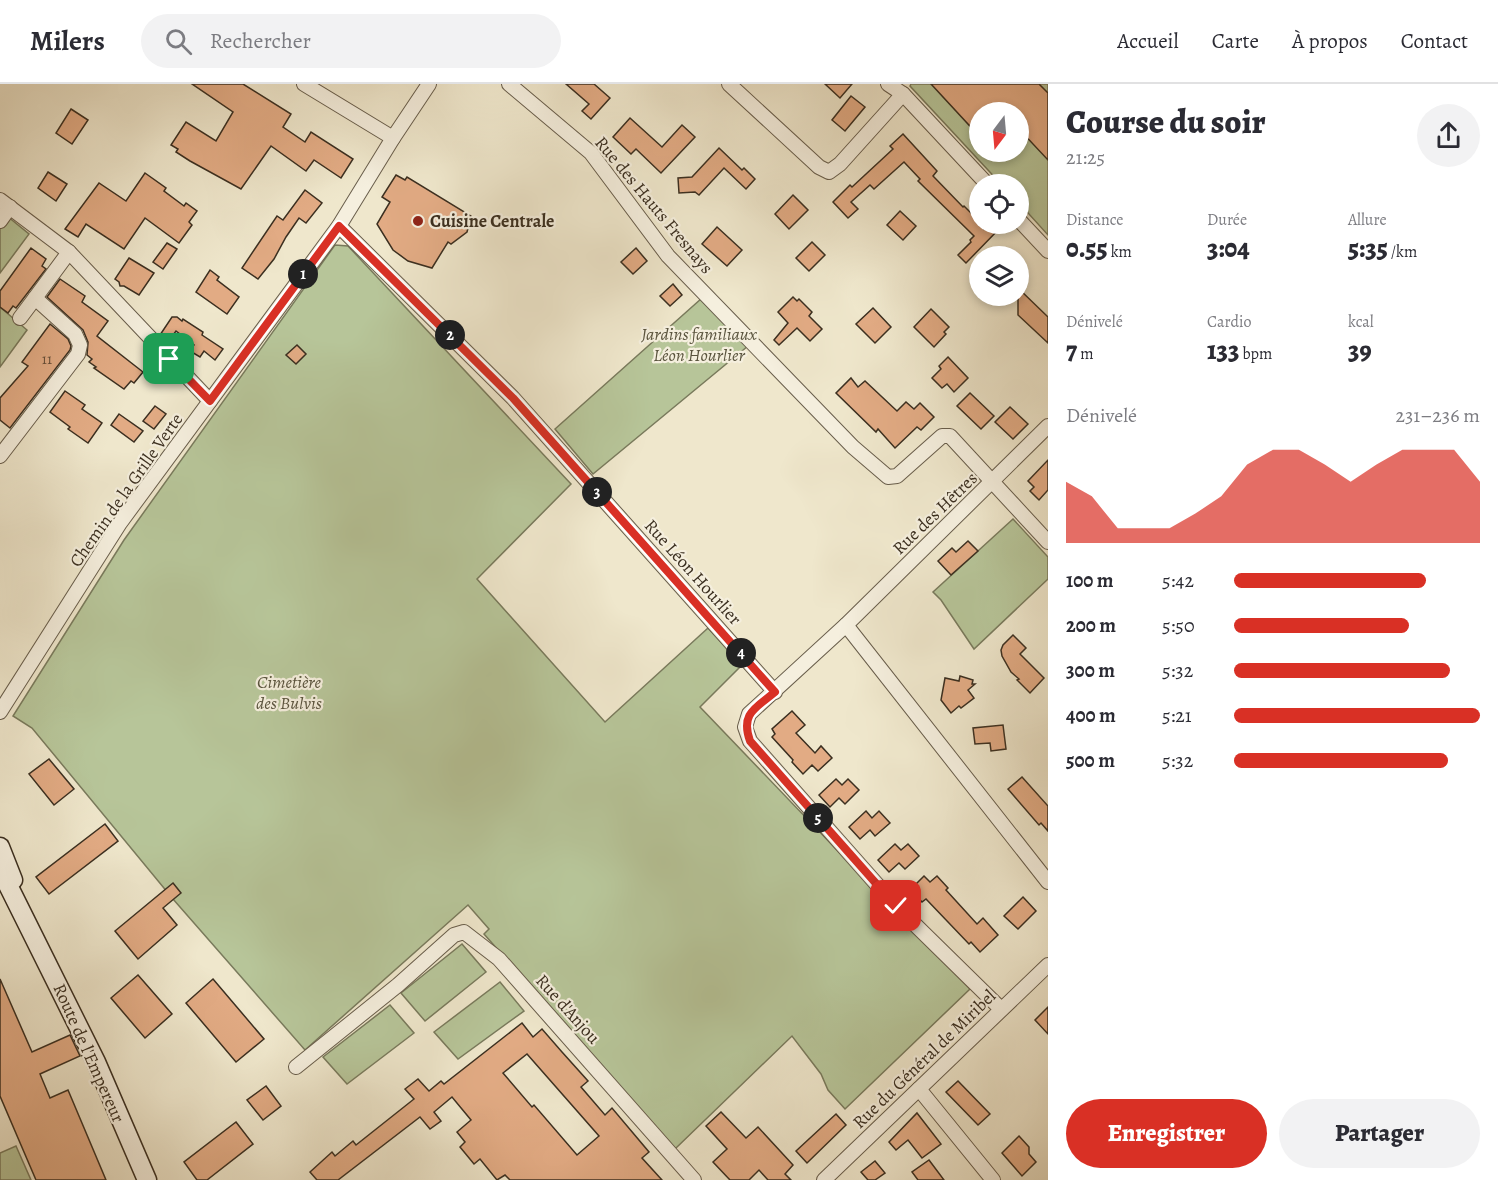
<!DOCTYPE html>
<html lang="fr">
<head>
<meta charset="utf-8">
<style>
  body { margin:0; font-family:Alegreya,serif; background:#f2f2f3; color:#2b2b33; height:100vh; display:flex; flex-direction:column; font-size:22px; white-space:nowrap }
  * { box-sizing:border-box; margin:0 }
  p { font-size:20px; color:#7c7c81 }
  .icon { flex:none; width:33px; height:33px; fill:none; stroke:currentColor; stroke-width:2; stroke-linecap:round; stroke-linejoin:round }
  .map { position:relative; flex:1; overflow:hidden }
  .sheet { display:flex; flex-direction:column; background:#fff; width:450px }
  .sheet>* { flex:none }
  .needle { width:39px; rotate:196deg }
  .buttons { position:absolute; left:969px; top:18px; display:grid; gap:12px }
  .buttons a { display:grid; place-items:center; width:60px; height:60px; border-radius:50%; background:#fff; box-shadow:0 3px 9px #0003; font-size:30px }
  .pin { position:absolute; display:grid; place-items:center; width:51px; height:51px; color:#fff; margin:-26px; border-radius:12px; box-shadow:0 3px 9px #0006 }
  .km { position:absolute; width:30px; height:30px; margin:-15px; border-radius:50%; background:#222; color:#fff; font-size:16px; line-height:30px; text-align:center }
  .round { display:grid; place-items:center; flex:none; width:63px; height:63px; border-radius:32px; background:#f2f2f3 }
  .overview { display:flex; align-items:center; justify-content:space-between; height:102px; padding:0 18px }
  h1 { font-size:33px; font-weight:800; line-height:45px }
  .figures { display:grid; grid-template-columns:repeat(3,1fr); gap:9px; height:102px; padding:6px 18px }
  .figures div { display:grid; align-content:center }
  .figures b { font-size:26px; font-weight:800 }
  .figures small { font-size:16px; font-weight:400 }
  .figures p { font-size:16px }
  .chart { height:168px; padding:12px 18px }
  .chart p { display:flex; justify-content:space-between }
  .chart svg { width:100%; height:108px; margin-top:6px; fill:#d93025; opacity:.7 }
  .button { display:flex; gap:12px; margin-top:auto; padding:12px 18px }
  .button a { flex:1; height:69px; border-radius:36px; background:#d93025; color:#fff; font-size:24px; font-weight:800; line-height:69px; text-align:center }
  .button a+a { background:#f2f2f3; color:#2b2b33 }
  ul { padding:0 18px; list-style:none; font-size:20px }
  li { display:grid; grid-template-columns:96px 72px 1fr; align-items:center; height:45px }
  li i { height:15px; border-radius:8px; background:#d93025 }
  header { display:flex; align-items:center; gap:36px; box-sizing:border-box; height:84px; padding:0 30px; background:#fff; border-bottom:2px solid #e1e1e2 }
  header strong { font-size:28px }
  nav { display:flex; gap:33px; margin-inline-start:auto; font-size:21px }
  .search { width:420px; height:54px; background:#f2f2f3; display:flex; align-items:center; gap:15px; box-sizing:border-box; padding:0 21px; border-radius:33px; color:#7c7c81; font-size:22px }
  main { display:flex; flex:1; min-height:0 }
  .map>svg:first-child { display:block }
  .green { fill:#b7c599; stroke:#797a5c; stroke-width:1.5; fill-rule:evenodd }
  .building { fill:#e2ab84; stroke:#3b2f20; stroke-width:1.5; fill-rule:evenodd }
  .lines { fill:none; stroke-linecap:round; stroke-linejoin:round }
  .minor-casing { stroke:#685d4b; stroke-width:16 }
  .secondary-casing { stroke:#3b2f20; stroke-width:21 }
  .minor { stroke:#f5efde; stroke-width:14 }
  .secondary { stroke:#f5efde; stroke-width:18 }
  .route-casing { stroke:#fff; stroke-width:12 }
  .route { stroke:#d93025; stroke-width:8 }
  .poi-dot { fill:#8f2418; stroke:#f5efde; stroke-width:2 }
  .labels { text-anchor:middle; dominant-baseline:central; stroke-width:4.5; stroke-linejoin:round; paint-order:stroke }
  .number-label { font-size:15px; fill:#654e39 }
  .street-label { font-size:18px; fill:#3b2f20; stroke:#f5efde }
  .poi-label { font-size:18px; font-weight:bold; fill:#3b2f20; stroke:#f5efde; text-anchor:start }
  .park-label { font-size:18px; font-style:italic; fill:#5a543e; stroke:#f5efde }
</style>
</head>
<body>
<header>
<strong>Milers</strong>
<div class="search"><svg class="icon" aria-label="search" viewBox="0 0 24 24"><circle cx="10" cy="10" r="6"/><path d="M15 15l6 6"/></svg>Rechercher</div>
<nav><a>Accueil</a><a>Carte</a><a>À propos</a><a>Contact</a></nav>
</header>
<main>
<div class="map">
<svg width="1048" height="1096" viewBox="0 0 1048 1096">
  <rect width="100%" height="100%" fill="#efe7cc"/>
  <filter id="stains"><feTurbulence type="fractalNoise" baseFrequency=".00333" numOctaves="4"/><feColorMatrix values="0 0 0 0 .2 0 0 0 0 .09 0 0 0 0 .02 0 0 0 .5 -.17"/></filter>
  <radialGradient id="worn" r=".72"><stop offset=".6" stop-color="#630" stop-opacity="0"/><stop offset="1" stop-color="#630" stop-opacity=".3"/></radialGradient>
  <g class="green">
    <path d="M911,0H1048V151L1019,119L1018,100H1001L910,2ZM980,28H1018V68H980Z"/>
    <polygon points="7,132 29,150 0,189 0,142"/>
    <polygon points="335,161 348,162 571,400 477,495 605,638 708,544 742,581 700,623 970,905 845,1025 828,1006 821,990 792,952 675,1065 484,850 489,845 468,821 305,966 173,815 32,644 13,632 124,456"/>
    <polygon points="702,214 748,262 593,390 555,345"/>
    <polygon points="0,223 27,246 0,283"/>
    <polygon points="1013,435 1048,473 1048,495 974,565 941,516 933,508"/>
    <polygon points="462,860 486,888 425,937 401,909"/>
    <polygon points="500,898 524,927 458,975 434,948"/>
    <polygon points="390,921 414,949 347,1000 323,973"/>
    <polygon points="16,1062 31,1096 0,1096 0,1069"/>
  </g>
  <g class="building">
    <polygon points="192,0 243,0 291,30 283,43 305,58 311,48 353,75 341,94 314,76 306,87 271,62 241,105 190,77 176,68 178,65 171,61 186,38 216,57 233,28"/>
    <polygon points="566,0 594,0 610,14 591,35 582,27 589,20"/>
    <polygon points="825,0 852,0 840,14"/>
    <polygon points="931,0 1039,0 1048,9 1048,76 1018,44 1018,28 980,28 980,53"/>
    <polygon points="851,12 865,23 845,47 832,36"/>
    <polygon points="71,25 88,36 72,60 56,49"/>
    <polygon points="630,34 662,63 682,41 695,53 661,89 636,65 631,70 613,53"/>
    <polygon points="903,50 937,87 933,92 963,123 964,122 984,142 983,143 984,145 990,140 994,140 999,145 966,179 958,171 971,158 970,156 974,152 918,97 920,95 904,78 874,105 870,101 851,118 858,125 848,134 833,118 850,101 852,103 893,65 890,62"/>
    <polygon points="719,64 742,86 744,84 755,95 746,105 724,84 699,111 695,108 679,109 678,94 692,93"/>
    <polygon points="48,88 67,100 56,117 38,104"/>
    <polygon points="145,89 166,104 164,107 184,122 186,119 197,127 189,138 192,141 179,159 145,134 124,165 86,140 78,153 65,145 99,99 126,117"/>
    <polygon points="396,91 405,96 407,93 471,132 467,148 451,160 448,158 432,184 408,177 393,166 377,140 390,118 382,113"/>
    <polygon points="305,106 322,119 306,139 299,134 286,153 274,175 258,195 242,184 277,132 283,136"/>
    <polygon points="793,111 808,126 789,145 775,130"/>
    <polygon points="900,127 916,142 903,156 887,141"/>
    <polygon points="717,143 742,166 727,182 702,160"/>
    <polygon points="812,158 825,171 809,187 796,174"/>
    <polygon points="167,159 177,165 163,185 153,178"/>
    <polygon points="31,164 46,175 42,182 46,185 16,224 13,222 8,229 0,223 0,207"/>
    <polygon points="636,164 647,177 633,190 621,178"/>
    <polygon points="129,174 154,189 139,211 124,202 120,202 119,198 115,195"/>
    <polygon points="210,186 219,193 217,196 239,213 227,230 196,208"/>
    <polygon points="60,195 85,212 82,218 108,237 97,252 143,288 134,299 131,297 124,305 94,284 96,283 89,278 92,275 87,271 88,258 83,246 47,213"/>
    <polygon points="673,200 682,211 670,222 660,212"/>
    <polygon points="1018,204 1048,233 1048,259 1018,231"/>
    <polygon points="793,213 797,217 799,215 812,228 809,232 822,245 810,257 797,244 779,261 774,256 788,239 778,228"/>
    <polygon points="873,224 891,243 875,259 856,240"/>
    <polygon points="931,225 949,243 944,248 946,250 934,263 914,243"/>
    <polygon points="172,233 177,233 182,237 183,235 203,248 202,251 223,265 215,276 204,267 200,273 190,267 194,261 176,247 167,259 160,251"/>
    <polygon points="50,240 68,255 71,262 70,266 10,344 0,336 0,314 28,282 22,278"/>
    <polygon points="297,261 306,270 296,280 286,271"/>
    <polygon points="948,273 968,294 954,308 947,300 942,304 932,294 941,285 939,282"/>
    <polygon points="851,294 858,303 865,297 897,327 906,318 914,325 920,319 934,333 921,346 917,343 895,364 878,345 876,348 836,309"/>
    <polygon points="65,307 85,321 82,325 102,339 88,359 68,345 70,343 50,328"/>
    <polygon points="970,309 994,332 981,345 957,322"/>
    <polygon points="155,322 166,330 154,345 143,337"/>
    <polygon points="1010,323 1028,340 1013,355 995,338"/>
    <polygon points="119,330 143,347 134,358 111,341"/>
    <polygon points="1048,376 1048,406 1039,416 1030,407 1034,403 1028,397"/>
    <polygon points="968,457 978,467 951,491 938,477 952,464 956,468"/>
    <polygon points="1013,551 1026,564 1020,570 1044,594 1030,609 1017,596 1019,595 1011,588 1002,572 1001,566 1003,561"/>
    <polygon points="960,592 973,596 972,600 975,600 968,606 974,614 961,624 959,622 951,629 941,616 945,594 959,597"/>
    <polygon points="792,627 805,641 796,649 815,669 821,662 832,674 818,687 812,681 803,690 792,678 793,676 772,653 775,650 772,645"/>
    <polygon points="1003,641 1006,665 991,667 990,659 975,660 973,644"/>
    <polygon points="49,675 74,705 54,721 29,690"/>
    <polygon points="1022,693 1048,722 1048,747 1041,739 1039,741 1008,705"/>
    <polygon points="836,695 842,701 848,695 859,706 845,720 839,714 830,723 819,711"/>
    <polygon points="866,727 872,734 879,727 890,739 875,752 870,746 860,755 849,743"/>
    <polygon points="105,740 118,757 49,810 36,793"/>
    <polygon points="895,760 901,766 908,760 919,772 905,785 899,779 889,788 878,776"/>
    <polygon points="924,792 930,798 937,792 948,804 946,806 977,840 983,834 998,851 980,868 971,858 969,860 926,815 922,818 910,806"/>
    <polygon points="173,799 181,809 163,824 177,841 138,875 115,847"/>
    <polygon points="1023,813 1036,827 1018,845 1004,832"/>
    <polygon points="138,891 172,930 145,954 111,914"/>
    <polygon points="0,895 32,968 70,951 80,972 40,990 50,1014 68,1006 106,1096 36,1096 0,1012"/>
    <polygon points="213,895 264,955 236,978 186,919"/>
    <polygon points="1048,923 1048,950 1035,936"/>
    <path d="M522,939L533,953L542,945L562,968L588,997L581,1003L605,1031L612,1024L649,1068L642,1074L662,1096H510L505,1091L497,1096L480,1075L474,1080L460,1063L465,1058L457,1048L471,1036L452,1013L434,1028L441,1037L430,1045L420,1033L338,1096H317L310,1088L332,1068L335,1072L353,1057L356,1061L414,1015L405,1005L418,995L429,1007L441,997L444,1000ZM527,970L599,1052L577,1071L534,1021L532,1023L503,989Z"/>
    <polygon points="958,997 990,1030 978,1041 946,1008"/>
    <polygon points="266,1002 281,1022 263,1036 247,1016"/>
    <polygon points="721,1028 746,1054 758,1043 793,1081 785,1090 791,1096 768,1096 759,1086 749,1096 730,1096 713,1078 727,1065 706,1042"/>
    <polygon points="917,1029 941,1060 922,1074 908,1056 896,1066 889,1058"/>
    <polygon points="836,1030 846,1041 807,1079 796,1067"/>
    <polygon points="236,1038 253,1060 207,1096 197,1096 184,1078"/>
    <polygon points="1019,1052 1029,1063 1029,1070 1036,1078 1022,1092 1002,1069"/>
    <polygon points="929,1076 944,1096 918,1096 912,1088"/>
    <polygon points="875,1077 885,1089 875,1096 868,1096 861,1088"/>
  </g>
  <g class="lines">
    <g class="minor-casing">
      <g id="minor">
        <polyline points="304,0 393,54"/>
        <polyline points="509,0 591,69 668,172 853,363 888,393 897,392 942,352 950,352 1048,458"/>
        <polyline points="729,0 819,83 829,88 840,80 903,10"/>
        <polyline points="888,0 903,10 987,100"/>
        <polyline points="0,116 69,168 210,317"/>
        <polyline points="1018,135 1048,167"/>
        <polyline points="0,137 10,123"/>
        <polyline points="339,142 513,314 775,608"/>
        <polyline points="35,214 69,168"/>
        <polyline points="0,372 78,270 80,261 75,250 35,214 20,234"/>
        <polyline points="846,541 1048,342"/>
        <polyline points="0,628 120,439 339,142 393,54 429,0"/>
        <polyline points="1001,925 896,822 750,657 745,643 749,630 846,541 1048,798"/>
        <polyline points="296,983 398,901 454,851 464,848 499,875 694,1096"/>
        <polyline points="919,1005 993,1096"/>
        <polyline points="824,1096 1048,881"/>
      </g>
    </g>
    <g class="secondary-casing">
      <g id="secondary">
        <polyline points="0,763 13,796"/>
        <polyline points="0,785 96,978 147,1096"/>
      </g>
    </g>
    <use href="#minor" class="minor"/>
    <use href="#secondary" class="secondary"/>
  </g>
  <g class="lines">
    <g class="route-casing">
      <path id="route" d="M169,275L210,317L339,142L513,314L775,608C756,624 740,629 750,657L896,822"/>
    </g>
    <use href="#route" class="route"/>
  </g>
  <circle class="poi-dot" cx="418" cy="137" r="6"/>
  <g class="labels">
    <g class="number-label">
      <text x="47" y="275">11</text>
    </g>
    <g class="street-label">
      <text transform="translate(654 121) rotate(50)">Rue des Hauts Fresnays</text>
      <text transform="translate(126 406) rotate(-55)">Chemin de la Grille Verte</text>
      <text transform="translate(935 429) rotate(-44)">Rue des Hêtres</text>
      <text transform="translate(693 488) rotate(48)">Rue Léon Hourlier</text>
      <text transform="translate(568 925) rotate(48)">Rue d'Anjou</text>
      <text transform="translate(89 969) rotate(66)">Route de l'Empereur</text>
      <text transform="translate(924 975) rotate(-44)">Rue du Général de Miribel</text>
    </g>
    <g class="poi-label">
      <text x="430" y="137">Cuisine Centrale</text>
    </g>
    <g class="park-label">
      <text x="699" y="250">Jardins familiaux<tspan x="699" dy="21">Léon Hourlier</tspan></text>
      <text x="289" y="598">Cimetière<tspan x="289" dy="21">des Bulvis</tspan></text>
    </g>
  </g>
  <rect width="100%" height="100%" filter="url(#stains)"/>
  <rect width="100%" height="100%" fill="url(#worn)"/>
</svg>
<div class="buttons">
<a><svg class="needle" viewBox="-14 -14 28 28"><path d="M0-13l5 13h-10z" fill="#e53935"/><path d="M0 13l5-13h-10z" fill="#7c7c81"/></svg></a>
<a><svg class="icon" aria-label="locate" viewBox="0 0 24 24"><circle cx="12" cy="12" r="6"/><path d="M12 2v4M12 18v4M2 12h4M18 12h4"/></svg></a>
<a><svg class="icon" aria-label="layers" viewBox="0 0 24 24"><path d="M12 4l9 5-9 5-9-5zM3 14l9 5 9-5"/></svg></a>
</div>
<div class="pin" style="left:169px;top:275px;background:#1e9e55"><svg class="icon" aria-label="arrive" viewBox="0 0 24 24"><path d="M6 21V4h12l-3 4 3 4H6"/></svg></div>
<div class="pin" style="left:896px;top:822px;background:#d93025"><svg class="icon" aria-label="check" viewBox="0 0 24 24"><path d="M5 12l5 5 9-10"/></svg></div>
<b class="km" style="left:303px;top:190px">1</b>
<b class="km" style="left:450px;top:251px">2</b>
<b class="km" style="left:597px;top:408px">3</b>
<b class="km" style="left:741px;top:569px">4</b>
<b class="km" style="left:818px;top:734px">5</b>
</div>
<section class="sheet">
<div class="overview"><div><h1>Course du soir</h1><p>21:25</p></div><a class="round"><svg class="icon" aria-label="share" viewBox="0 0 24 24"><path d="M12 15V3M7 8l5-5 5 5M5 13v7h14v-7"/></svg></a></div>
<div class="figures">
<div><p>Distance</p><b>0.55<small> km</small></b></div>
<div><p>Durée</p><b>3:04</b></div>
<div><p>Allure</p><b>5:35<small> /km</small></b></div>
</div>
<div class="figures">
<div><p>Dénivelé</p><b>7<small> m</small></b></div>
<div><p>Cardio</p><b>133<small> bpm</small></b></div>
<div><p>kcal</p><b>39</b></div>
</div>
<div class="chart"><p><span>Dénivelé</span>231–236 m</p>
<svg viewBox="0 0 160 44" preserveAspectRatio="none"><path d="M0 44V19L10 25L20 38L30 38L40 38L50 32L60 25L70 12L80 6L90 6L100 12L110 19L120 12L130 6L140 6L150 6L160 19V44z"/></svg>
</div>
<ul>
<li><b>100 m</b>5:42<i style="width:78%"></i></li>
<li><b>200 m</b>5:50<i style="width:71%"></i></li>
<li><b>300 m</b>5:32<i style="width:88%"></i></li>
<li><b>400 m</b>5:21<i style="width:100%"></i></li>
<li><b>500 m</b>5:32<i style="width:87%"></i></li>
</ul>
<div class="button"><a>Enregistrer</a><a>Partager</a></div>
</section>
</main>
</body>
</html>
